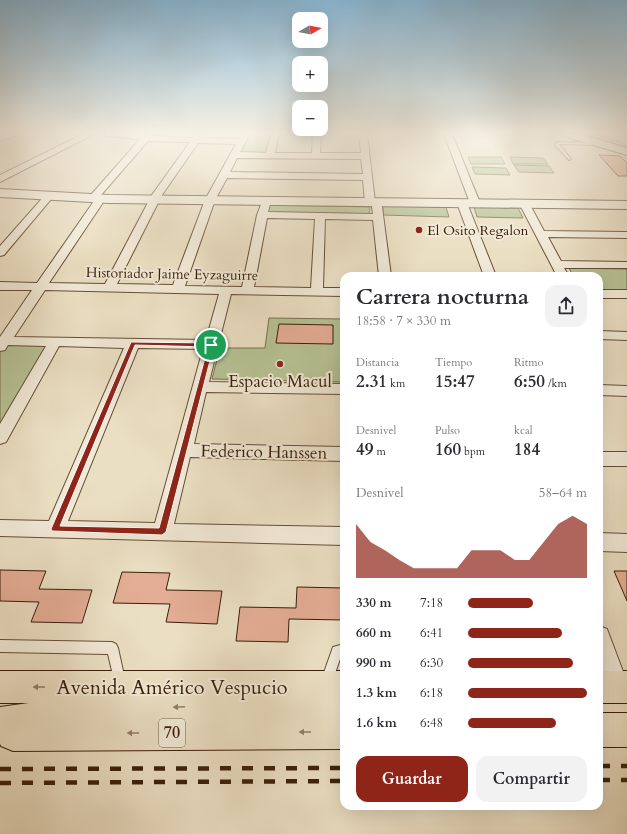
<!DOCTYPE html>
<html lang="es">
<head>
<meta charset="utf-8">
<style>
  body { margin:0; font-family:Cardo,serif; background:#f2f2f3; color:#2b2b33; height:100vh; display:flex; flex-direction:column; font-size:15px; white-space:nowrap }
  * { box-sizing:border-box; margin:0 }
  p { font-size:13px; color:#7c7c81 }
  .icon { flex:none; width:22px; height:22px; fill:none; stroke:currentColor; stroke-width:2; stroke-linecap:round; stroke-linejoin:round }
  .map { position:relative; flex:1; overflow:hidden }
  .drawer { position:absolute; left:340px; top:272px; width:263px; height:538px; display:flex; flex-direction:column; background:#fff; border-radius:12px; box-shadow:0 4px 16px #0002 }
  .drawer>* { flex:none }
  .needle { width:26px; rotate:80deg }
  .controls { position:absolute; left:292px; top:12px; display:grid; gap:8px }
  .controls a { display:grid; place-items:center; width:36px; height:36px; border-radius:8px; background:#fff; box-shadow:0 4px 16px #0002; font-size:20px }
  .pin { position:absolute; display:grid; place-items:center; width:34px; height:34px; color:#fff; margin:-17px; border:2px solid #fff; border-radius:50%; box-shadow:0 1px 4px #0007 }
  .round { display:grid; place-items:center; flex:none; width:42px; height:42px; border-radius:12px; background:#f2f2f3 }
  .headline { display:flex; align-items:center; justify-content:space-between; height:68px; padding:0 16px }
  h1 { font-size:22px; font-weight:700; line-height:30px }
  .metrics { display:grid; grid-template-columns:repeat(3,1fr); gap:6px; height:68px; padding:4px 16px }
  .metrics div { display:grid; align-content:center }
  .metrics b { font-size:17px; font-weight:700 }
  .metrics small { font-size:11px; font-weight:400 }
  .metrics p { font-size:11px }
  .chart { height:112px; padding:8px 16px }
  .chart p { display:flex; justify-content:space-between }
  .chart svg { width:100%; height:72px; margin-top:4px; fill:#8f2418; opacity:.7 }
  .cta { display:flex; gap:8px; margin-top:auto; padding:8px 16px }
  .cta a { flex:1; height:46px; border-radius:12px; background:#8f2418; color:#fff; font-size:16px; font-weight:700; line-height:46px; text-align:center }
  .cta a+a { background:#f2f2f3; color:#2b2b33 }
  ul { padding:0 16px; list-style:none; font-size:13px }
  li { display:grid; grid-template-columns:64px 48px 1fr; align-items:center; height:30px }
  li i { height:10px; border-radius:5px; background:#8f2418 }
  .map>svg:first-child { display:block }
  .green { fill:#b6c294; stroke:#78704e }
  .building { fill:#e4ad95; stroke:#391e09 }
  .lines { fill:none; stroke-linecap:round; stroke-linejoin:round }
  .service-casing { stroke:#664e38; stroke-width:2 }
  .minor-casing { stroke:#664e38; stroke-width:2 }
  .tertiary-casing { stroke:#664e38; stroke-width:2 }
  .secondary-casing { stroke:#391e09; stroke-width:2 }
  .primary-casing { stroke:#391e09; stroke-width:2 }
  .motorway-casing { stroke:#391e09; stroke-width:2 }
  .service { fill:#f2ead8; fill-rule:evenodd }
  .minor { fill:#f2ead8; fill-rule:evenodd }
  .tertiary { fill:#f2ead8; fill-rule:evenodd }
  .secondary { fill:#f2ead8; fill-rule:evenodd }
  .primary { fill:#ebdfc3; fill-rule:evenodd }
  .motorway { fill:#ebdfc3; fill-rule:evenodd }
  .rail { stroke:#391e09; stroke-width:4.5; stroke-dasharray:11 11; stroke-linecap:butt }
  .oneway { fill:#927e66 }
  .route { fill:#8f2418; stroke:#fff; fill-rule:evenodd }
  .poi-dot { fill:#8f2418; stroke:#f2ead8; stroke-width:1.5 }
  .labels { text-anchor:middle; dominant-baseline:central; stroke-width:4; stroke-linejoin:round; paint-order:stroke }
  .far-poi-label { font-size:14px; fill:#391e09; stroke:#f2ead8; text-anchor:start }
  .far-street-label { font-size:14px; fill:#391e09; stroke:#f2ead8 }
  .shield { fill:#f2ead8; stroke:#705b47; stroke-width:1 }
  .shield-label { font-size:16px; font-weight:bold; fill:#391e09 }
  .poi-label { font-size:17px; fill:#391e09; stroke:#f2ead8 }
  .street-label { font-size:17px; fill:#391e09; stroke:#f2ead8 }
  .near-street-label { font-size:20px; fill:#391e09; stroke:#f2ead8 }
</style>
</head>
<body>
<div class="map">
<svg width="627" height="834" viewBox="0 0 627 834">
  <rect width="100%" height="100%" fill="#ebdfc3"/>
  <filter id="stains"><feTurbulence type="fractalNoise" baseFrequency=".005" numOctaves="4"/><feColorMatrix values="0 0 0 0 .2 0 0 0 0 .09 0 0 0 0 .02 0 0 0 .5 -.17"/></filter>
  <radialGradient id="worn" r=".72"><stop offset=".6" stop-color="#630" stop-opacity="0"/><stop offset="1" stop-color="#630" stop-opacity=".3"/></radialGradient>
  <g class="green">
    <polygon points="250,134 270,134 266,153 240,153"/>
    <polygon points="571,134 595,134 627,144 627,151"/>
    <polygon points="468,157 501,157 505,164 471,164"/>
    <polygon points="510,157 543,158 548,164 513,164"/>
    <polygon points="514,165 549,166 554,173 519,172"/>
    <polygon points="472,167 506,168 510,175 475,174"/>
    <polygon points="268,205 370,207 369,215 266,214"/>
    <polygon points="383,206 446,207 449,217 383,215"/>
    <polygon points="474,207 518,208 523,218 477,217"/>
    <polygon points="569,268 627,269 627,290 599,290 599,276 573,276"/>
    <polygon points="269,318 344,319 344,382 212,379 220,348 265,348"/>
    <polygon points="5,343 51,344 0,431 0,350"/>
  </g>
  <g class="building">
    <polygon points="599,155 620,156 627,163 627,176 618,176"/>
    <polygon points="279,324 333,325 333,344 276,343"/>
    <polygon points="0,570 46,571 39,589 92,590 82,623 31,622 39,602 0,601"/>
    <polygon points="614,571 627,571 627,601"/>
    <polygon points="122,572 170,573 166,590 222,591 217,624 166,622 170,604 113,603"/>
    <polygon points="297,587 344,588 344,620 289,619 288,642 236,641 240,607 296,608"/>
  </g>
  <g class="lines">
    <g class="service-casing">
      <g id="service">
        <polygon points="557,142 599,143 601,144 599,145 559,144 571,159 569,160 555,145"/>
        <polygon points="0,640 112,642 116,644 118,648 125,680 123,684 119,686 115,684 108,654 0,652"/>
        <polygon points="344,644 344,656 341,656 331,685 327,687 323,685 321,681 333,647"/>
      </g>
    </g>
    <g class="minor-casing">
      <g id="minor">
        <polygon points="83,134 94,134 0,182 0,175"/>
        <path d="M103,134H153L152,136L193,138L196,134H204L201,138L239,139L242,134H250L240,152L266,153L271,134H279L275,153H312L313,134H321L320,153H361L359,134H367L375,202L373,204H367L365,202L363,180L227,178L215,200L185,286L242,287L257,215L262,202L265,201L270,204L268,212L373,214L372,207L373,205H381L382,207L391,276H379L373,220L325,219L323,288H344V296L231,294L209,382L344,384V394L206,392L194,444L344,447V461L190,457L174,524L344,527V545L0,536V520L49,521L124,348L59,346L6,442L0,444V424L46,346L8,345L5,350L0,351V337L32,290H0V282L37,283L94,201L90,200L88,198L90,196L140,139L107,136ZM148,141L190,142L152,195L105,284L49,283L106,198L101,195ZM198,143L236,144L205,200L173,285L117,284L162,195ZM237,158L361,159L363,174L230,172ZM267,218L315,219L311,288L254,287ZM45,290L219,294L206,340L14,337ZM138,348L203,349L155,523L68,521Z"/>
        <polygon points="444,134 452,134 480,203 478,205 472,205 470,203"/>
        <polygon points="49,193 54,196 52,198 4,255 0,256 0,246 46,194"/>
        <polygon points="462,200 467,203 496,276 484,276 457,203"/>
        <polygon points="524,200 529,203 544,231 627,232 627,238 548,237 561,261 627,262 627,268 564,268 569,276 557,276 519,203"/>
        <rect x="599" y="290" width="28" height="8"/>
        <polygon points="599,331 627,332 627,340 599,339"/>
        <polygon points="599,385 627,386 627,396 599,395"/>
        <rect x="599" y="452" width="28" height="14"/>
        <polygon points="599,533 627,534 627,552 599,551"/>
        <polygon points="599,626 607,629 627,682 625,695 617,699 609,695 599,669"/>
      </g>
    </g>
    <g class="tertiary-casing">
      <g id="tertiary">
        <polygon points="17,134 15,136 0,141 0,135"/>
        <polygon points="0,189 109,195 627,201 627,209 109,203 0,197"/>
      </g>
    </g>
    <g class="secondary-casing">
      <polygon id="secondary" points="562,134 580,134 627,148 627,155 563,136"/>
    </g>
    <g class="primary-casing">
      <g id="primary">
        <rect x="0" y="671" width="344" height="32"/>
        <rect x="599" y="671" width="28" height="32"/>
      </g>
    </g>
    <g class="motorway-casing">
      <g id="motorway">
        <polygon points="344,685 344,749 13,751 1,746 0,744 0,707 72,697 133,691"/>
        <rect x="599" y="713" width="28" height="34"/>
      </g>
    </g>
    <use href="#service" class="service"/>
    <use href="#minor" class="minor"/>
    <use href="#tertiary" class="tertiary"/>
    <use href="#secondary" class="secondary"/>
    <use href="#primary" class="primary"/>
    <use href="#motorway" class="motorway"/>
    <g class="rail">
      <polyline points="599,766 627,766"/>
      <polyline points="0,769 344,768"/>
      <polyline points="599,780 627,780"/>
      <polyline points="0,783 344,781"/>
    </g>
  </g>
  <defs><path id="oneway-solid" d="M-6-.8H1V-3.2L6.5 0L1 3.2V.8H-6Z"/></defs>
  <g class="oneway">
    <use href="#oneway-solid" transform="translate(39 687) rotate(-180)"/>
    <use href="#oneway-solid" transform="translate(179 707) rotate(178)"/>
    <use href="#oneway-solid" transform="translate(305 732) rotate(180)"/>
    <use href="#oneway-solid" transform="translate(133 733) rotate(180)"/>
  </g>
  <linearGradient id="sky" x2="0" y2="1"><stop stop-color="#88b7d5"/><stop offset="0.53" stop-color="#f6f1e4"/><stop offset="1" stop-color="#f6f1e4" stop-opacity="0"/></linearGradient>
  <rect width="627" height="251" fill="url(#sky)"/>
  <path class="route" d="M131,342L211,343L214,345L166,532L162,535L52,531L51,529ZM135,345L208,347L159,528L60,526Z"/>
  <g class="poi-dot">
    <circle cx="419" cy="230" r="4"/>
    <circle cx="280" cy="364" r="4"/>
  </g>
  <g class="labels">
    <g class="far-poi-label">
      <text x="427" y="230">El Osito Regalon</text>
    </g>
    <g class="far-street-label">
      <text transform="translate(172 274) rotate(1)">Historiador Jaime Eyzaguirre</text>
    </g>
    <rect class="shield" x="159" y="719" width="26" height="28" rx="3"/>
    <g class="shield-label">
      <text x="172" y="733">70</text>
    </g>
    <g class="poi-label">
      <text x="280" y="381">Espacio Macul</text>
    </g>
    <g class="street-label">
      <text transform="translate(264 452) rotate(1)">Federico Hanssen</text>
    </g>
    <g class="near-street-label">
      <text x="172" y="687">Avenida Américo Vespucio</text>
    </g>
  </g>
  <rect width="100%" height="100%" filter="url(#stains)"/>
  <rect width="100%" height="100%" fill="url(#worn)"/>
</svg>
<div class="controls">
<a><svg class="needle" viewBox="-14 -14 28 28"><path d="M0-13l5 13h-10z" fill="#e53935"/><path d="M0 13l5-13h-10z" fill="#7c7c81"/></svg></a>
<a>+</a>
<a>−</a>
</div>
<div class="pin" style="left:211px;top:345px;background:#1e9e55"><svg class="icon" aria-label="arrive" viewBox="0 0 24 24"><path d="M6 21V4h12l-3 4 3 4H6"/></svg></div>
<section class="drawer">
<div class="headline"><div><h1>Carrera nocturna</h1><p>18:58 · 7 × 330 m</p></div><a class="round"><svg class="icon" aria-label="share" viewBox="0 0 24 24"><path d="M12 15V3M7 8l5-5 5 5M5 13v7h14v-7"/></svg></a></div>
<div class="metrics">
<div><p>Distancia</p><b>2.31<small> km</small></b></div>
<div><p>Tiempo</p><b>15:47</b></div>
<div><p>Ritmo</p><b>6:50<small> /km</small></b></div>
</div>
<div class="metrics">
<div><p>Desnivel</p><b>49<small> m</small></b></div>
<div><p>Pulso</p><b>160<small> bpm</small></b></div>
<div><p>kcal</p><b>184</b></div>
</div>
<div class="chart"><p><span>Desnivel</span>58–64 m</p>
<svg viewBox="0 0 160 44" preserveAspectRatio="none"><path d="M0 44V11L10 22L20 27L30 33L40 38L50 38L60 38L70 38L80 27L90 27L100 27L110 33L120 33L130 22L140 11L150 6L160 11V44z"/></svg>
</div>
<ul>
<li><b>330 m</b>7:18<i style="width:55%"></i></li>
<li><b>660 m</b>6:41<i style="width:79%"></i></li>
<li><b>990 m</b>6:30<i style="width:88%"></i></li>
<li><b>1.3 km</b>6:18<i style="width:100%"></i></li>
<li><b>1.6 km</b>6:48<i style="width:74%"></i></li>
</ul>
<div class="cta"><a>Guardar</a><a>Compartir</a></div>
</section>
</div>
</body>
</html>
